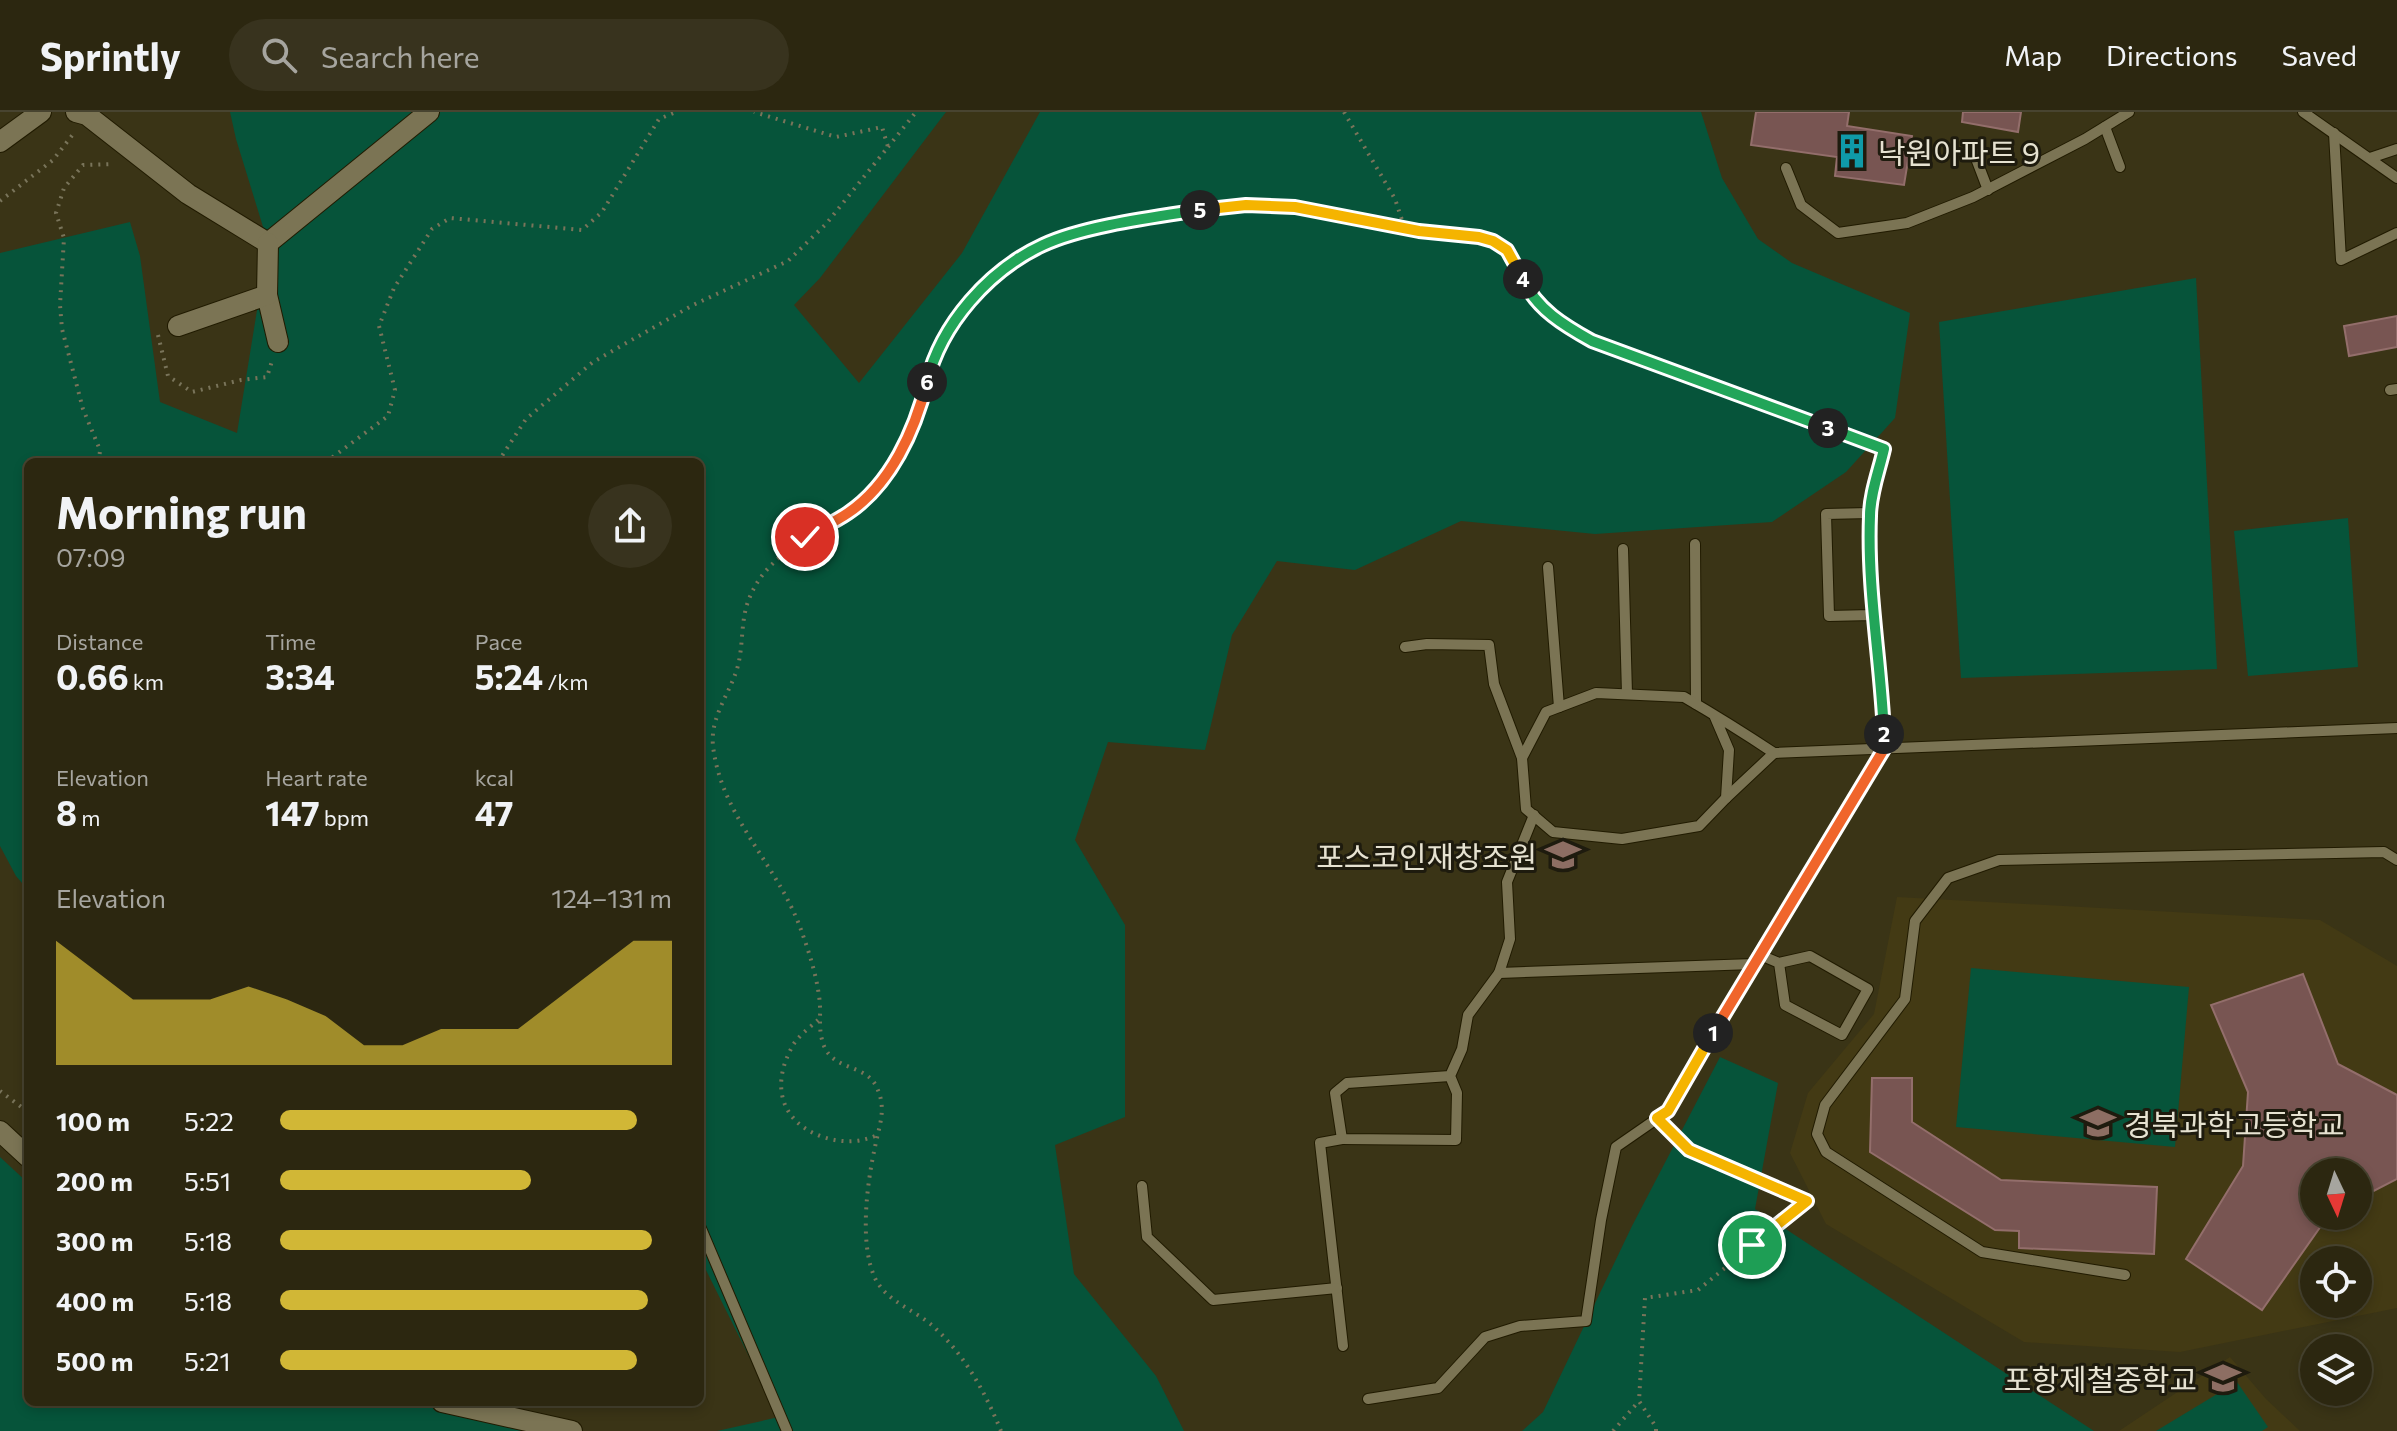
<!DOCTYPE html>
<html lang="en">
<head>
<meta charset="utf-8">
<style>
  body { margin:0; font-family:Commissioner,"Noto Sans KR",sans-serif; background:#38331e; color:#f1f3f6; height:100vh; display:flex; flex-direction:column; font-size:30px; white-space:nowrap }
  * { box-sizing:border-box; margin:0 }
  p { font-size:26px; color:#a6a59f }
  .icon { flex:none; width:44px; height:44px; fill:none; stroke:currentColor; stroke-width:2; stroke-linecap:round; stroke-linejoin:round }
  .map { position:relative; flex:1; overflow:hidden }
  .panel { position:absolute; left:24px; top:346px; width:680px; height:948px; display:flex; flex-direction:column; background:#2c2710; border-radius:12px; box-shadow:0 4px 12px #0003,0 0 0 2px #484430 }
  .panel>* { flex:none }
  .needle { width:52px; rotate:176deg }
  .fabs { position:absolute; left:2300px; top:1046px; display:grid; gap:16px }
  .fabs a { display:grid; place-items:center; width:72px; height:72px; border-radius:50%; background:#2c2710; box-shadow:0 4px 12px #0003,0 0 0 2px #484430; font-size:40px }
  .pin { position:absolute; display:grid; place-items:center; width:68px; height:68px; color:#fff; margin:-34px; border:4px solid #fff; border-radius:50%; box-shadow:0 2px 8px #0007 }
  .km { position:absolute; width:40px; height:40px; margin:-20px; border-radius:50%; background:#222; color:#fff; font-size:22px; line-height:40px; text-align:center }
  .round { display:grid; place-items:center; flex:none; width:84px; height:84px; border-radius:42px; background:#38331e }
  .summary { display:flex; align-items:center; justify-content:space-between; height:136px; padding:0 32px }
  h1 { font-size:44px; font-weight:700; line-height:60px }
  .metrics { display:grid; grid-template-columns:repeat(3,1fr); gap:12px; height:136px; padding:8px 32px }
  .metrics div { display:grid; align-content:center }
  .metrics b { font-size:34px; font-weight:700 }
  .metrics small { font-size:22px; font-weight:400 }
  .metrics p { font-size:22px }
  .chart { height:224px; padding:16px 32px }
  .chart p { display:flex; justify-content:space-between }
  .chart svg { width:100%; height:144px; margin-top:8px; fill:#d1b736; opacity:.7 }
  ul { padding:0 32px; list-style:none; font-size:26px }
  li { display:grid; grid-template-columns:128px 96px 1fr; align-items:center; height:60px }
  li i { height:20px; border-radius:10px; background:#d1b736 }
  header { display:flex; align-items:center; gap:48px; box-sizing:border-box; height:112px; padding:0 40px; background:#2c2710; border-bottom:2px solid #484430 }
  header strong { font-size:38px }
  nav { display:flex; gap:44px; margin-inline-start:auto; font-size:28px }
  .search { width:560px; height:72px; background:#38331e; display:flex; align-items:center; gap:20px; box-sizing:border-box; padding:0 28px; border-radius:44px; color:#a6a59f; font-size:30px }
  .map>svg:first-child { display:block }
  .built { fill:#433a14; fill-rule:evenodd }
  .green { fill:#06543a }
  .building { fill:#785552; stroke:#936e6b; stroke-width:2 }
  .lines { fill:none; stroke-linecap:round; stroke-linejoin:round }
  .service-casing { stroke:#211b00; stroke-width:12 }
  .minor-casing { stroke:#211b00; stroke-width:22 }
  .path { stroke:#79745a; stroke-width:4; stroke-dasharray:2 6; stroke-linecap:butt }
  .service { stroke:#7b7454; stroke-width:10 }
  .minor { stroke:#7b7454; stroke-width:20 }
  .split-1-casing { stroke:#fff; stroke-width:16 }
  .split-2-casing { stroke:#fff; stroke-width:16 }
  .split-3-casing { stroke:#fff; stroke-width:16 }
  .split-4-casing { stroke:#fff; stroke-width:16 }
  .split-5-casing { stroke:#fff; stroke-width:16 }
  .split-6-casing { stroke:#fff; stroke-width:16 }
  .split-7-casing { stroke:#fff; stroke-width:16 }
  .split-1 { stroke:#f5b400; stroke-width:10 }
  .split-2 { stroke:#f0652b; stroke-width:10 }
  .split-3 { stroke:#22a559; stroke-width:10 }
  .split-4 { stroke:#22a559; stroke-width:10 }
  .split-5 { stroke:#f5b400; stroke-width:10 }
  .split-6 { stroke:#22a559; stroke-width:10 }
  .split-7 { stroke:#f0652b; stroke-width:10 }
  .labels { text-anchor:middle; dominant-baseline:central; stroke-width:6; stroke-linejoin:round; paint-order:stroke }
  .poi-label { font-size:30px; fill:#e6e2d1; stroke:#1e1b0e; text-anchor:start }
</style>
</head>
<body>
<header>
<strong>Sprintly</strong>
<div class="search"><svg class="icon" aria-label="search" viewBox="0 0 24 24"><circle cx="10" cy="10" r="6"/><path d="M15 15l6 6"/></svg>Search here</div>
<nav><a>Map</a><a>Directions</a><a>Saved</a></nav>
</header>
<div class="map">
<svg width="2397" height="1319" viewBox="0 0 2397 1319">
  <rect width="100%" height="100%" fill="#3a3416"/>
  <g class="built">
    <path d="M1897,785L2320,808L2397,854V1196L2180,1240L2024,1230L1826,1112L1790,1041L1808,981L1874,902ZM2314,1060H2358V1104H2314ZM2314,1148H2358V1192H2314Z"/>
    <polygon points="2230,1245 2266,1287 2300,1319 2119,1319"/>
  </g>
  <g class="green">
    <polygon points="230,0 946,0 820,166 794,193 859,271 962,141 1040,0 1701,0 1722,66 1758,127 1792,151 1910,201 1895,306 1846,360 1772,410 1595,422 1461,409 1355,458 1277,449 1232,523 1205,638 1108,630 1075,728 1125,813 1125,1005 1055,1033 1074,1162 1156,1264 1184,1319 717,1319 779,1305 700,1146 700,350 28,350 28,778 16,764 0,734 0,141 130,110 140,144 160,290 237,321 268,131 236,27"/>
    <polygon points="2196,166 2217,557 1961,566 1939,210"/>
    <polygon points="2348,406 2358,555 2248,564 2234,419"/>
    <polygon points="1971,856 2189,875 2175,1035 1956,1015"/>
    <polygon points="1720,945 1778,971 1755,1097 2094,1319 1522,1319 1543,1300 1632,1114"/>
    <polygon points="0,1045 28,1071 28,1290 426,1290 548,1319 0,1319"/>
    <polygon points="2237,1270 2268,1315 2262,1319 2156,1319"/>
  </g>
  <g class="building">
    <polygon points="1756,0 1849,0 1847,14 1912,24 1904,73 1835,64 1837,45 1751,33"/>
    <polygon points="1963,0 2021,0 2018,20 1962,10"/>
    <polygon points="2397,204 2397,235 2349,244 2344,214"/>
    <polygon points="2303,862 2338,952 2397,983 2397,1067 2358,1087 2358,1060 2314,1060 2314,1104 2328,1104 2262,1198 2186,1147 2243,1054 2248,980 2211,893"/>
    <polygon points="1872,966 1912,966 1912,1010 2001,1068 2157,1075 2154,1142 2019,1136 2019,1119 1995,1118 1870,1040"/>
  </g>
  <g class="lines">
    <g class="service-casing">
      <g id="service">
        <polyline points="2303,0 2397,66"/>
        <polyline points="2105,15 2120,55"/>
        <polyline points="2334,21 2341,148 2397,121"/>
        <polyline points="1972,36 1988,78"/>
        <polyline points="2370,46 2397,37"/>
        <polyline points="1786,56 1801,93 1838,121 1907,111 1973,85 2085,27 2129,0"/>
        <polyline points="2390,278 2397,277"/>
        <polyline points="1869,401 1880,353"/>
        <polyline points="1695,432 1696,592"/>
        <polyline points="1623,437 1627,582"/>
        <polyline points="1548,455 1559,595"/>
        <polyline points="1405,535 1427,532 1489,533 1494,572 1522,646"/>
        <path d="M1714,603L1729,638L1726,686L1699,714L1622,727L1553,720L1526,697L1522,646L1546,600L1596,581L1684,585C1715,603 1744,621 1774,641L2397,616"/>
        <polyline points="1726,686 1774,641"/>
        <polyline points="1758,842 1779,851 1810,844 1868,877 1842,923 1785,893 1779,851"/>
        <polyline points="1499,861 1753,852"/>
        <polyline points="1450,964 1347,971 1335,981 1342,1027 1456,1028 1457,981 1450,964 1462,937 1468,903 1499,861 1510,827 1507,770 1534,703"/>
        <polyline points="1342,1027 1320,1031 1343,1234"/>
        <polyline points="1142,1074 1147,1125 1213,1188 1337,1176"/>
        <polyline points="700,1114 787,1319"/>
        <polyline points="2125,1163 1982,1140 1826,1040 1817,1022 1825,993 1905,887 1915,809 1948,766 1999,748 2384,740 2397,748"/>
        <polyline points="1368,1287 1438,1276 1485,1225 1520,1214 1586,1209 1601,1108 1616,1035 1668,999 1758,842 1884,637 1882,574 1872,503 1869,401 1826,402 1829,504 1872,503"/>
      </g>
    </g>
    <g class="minor-casing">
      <g id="minor">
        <polyline points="76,0 87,3 188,82 268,131"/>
        <polyline points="0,30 41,0"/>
        <polyline points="268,131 429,0"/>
        <polyline points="267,183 278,230"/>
        <polyline points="178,214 267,183 268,131"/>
        <polyline points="0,1019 28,1045"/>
        <polyline points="442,1290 572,1319"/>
      </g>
    </g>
    <g class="path">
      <polyline points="1344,0 1395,87 1405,117"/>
      <polyline points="888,35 916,0"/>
      <polyline points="0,89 53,48 74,21"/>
      <polyline points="158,223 168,264 192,280 241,268 267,265 272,249"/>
      <polyline points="99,350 100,338 83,297 62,217 60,193 64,126 56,101 64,76 83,53 113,52"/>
      <polyline points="326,350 388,304 395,278 379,214 394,176 432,117 450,106 582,118 602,100 659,7 676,0"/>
      <polyline points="498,350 526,307 593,250 693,193 788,149 826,112 888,35 882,15 836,25 754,0"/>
      <path d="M818,908C809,916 797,925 792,935C771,973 780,1010 823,1025C841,1031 860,1031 877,1023"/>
      <polyline points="0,979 28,1000"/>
      <path d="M1001,1319C986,1282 966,1245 936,1217C917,1198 887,1191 875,1166C859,1132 867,1071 875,1035C879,1014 887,997 877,976C867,952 834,959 824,934C817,916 822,901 819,884C816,861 808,837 800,815C776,751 721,704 713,634C710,605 729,583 737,557C744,534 740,509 749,487C772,428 840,419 876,374C895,351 913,324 921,295C926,279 927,262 934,246C943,222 961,198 980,179C998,161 1021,143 1045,132C1073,119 1104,116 1134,110C1187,100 1241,88 1295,95C1332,100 1368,110 1405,117C1434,122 1468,117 1495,130C1518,142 1520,168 1535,187C1550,205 1572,217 1592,229L1882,336"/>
      <polyline points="1613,1319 1639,1289"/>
      <polyline points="1656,1319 1656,1315 1639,1289 1645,1186 1698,1178 1807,1089 1689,1038 1667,1016"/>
    </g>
    <use href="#service" class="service"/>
    <use href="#minor" class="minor"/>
  </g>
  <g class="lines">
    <g class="split-1-casing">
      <polyline id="split-1" points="1713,921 1668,999 1657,1006 1689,1038 1807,1089 1752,1133"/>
    </g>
    <g class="split-2-casing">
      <polyline id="split-2" points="1713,921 1884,637 1884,622"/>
    </g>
    <g class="split-3-casing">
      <path id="split-3" d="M1828,316L1884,337C1879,359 1870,382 1870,404C1867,477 1881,550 1884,622"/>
    </g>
    <g class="split-4-casing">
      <path id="split-4" d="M1523,167C1536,197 1565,214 1592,229L1828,316"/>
    </g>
    <g class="split-5-casing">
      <polyline id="split-5" points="1200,98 1246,93 1295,95 1419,119 1479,125 1493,129 1507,138 1523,167"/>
    </g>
    <g class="split-6-casing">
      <path id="split-6" d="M927,270C941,212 989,158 1043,133C1083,114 1155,105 1200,98"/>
    </g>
    <g class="split-7-casing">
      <path id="split-7" d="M805,425C819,417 835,410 848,401C891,372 915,318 927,270"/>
    </g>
    <use href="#split-1" class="split-1"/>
    <use href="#split-2" class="split-2"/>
    <use href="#split-3" class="split-3"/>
    <use href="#split-4" class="split-4"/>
    <use href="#split-5" class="split-5"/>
    <use href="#split-6" class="split-6"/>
    <use href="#split-7" class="split-7"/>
  </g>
  <defs>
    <g id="building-bare" transform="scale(2.76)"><path d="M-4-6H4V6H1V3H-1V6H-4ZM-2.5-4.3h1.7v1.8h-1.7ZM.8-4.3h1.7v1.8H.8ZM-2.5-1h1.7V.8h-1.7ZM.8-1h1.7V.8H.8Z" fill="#0f9aa8" stroke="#1e1b0e" stroke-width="2.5" paint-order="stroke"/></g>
    <g id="university-bare" transform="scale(2.76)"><path d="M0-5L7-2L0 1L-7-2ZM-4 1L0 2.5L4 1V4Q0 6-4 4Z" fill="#8d6e63" stroke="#1e1b0e" stroke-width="2.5" paint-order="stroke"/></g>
    <g id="school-bare" transform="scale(2.76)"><path d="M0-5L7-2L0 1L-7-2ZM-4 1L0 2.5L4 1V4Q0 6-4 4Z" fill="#8d6e63" stroke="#1e1b0e" stroke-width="2.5" paint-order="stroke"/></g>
  </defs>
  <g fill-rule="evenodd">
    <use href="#building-bare" x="1852" y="39"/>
    <use href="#university-bare" x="1563" y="743"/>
    <use href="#school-bare" x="2098" y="1011"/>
    <use href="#school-bare" x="2223" y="1266"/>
  </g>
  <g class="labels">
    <g class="poi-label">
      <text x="1878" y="39">낙원아파트 9</text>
      <text x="1537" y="743" text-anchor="end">포스코인재창조원</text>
      <text x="2124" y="1011">경북과학고등학교</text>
      <text x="2197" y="1266" text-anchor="end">포항제철중학교</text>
    </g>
  </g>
</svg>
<div class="fabs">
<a><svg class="needle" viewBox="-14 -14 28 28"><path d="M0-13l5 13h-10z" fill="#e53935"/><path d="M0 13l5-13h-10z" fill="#a6a59f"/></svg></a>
<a><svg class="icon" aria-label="locate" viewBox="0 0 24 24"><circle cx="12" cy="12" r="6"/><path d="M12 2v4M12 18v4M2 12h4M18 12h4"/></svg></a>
<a><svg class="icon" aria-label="layers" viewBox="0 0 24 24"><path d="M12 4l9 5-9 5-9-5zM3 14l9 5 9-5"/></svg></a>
</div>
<div class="pin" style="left:1752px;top:1133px;background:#1e9e55"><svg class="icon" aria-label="arrive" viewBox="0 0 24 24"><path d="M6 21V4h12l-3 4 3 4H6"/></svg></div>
<div class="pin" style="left:805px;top:425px;background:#d93025"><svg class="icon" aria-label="check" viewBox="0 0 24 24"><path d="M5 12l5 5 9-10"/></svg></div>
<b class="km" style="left:1713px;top:921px">1</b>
<b class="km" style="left:1884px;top:622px">2</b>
<b class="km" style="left:1828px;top:316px">3</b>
<b class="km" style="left:1523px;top:167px">4</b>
<b class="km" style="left:1200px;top:98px">5</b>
<b class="km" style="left:927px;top:270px">6</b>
<section class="panel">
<div class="summary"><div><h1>Morning run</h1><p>07:09</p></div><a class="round"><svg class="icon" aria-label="share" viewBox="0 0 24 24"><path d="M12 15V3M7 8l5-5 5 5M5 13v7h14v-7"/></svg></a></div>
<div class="metrics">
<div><p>Distance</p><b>0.66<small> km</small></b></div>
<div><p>Time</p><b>3:34</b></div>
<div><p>Pace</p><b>5:24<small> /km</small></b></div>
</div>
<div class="metrics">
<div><p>Elevation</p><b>8<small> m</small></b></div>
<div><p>Heart rate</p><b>147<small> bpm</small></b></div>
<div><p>kcal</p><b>47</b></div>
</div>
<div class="chart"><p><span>Elevation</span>124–131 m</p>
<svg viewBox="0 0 160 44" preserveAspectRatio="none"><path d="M0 44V6L10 15L20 24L30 24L40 24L50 20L60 24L70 29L80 38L90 38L100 33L110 33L120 33L130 24L140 15L150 6L160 6V44z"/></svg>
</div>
<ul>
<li><b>100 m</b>5:22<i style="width:91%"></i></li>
<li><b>200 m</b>5:51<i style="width:64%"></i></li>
<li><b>300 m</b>5:18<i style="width:95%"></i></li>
<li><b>400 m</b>5:18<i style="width:94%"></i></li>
<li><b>500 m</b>5:21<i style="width:91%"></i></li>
</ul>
</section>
</div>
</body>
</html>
